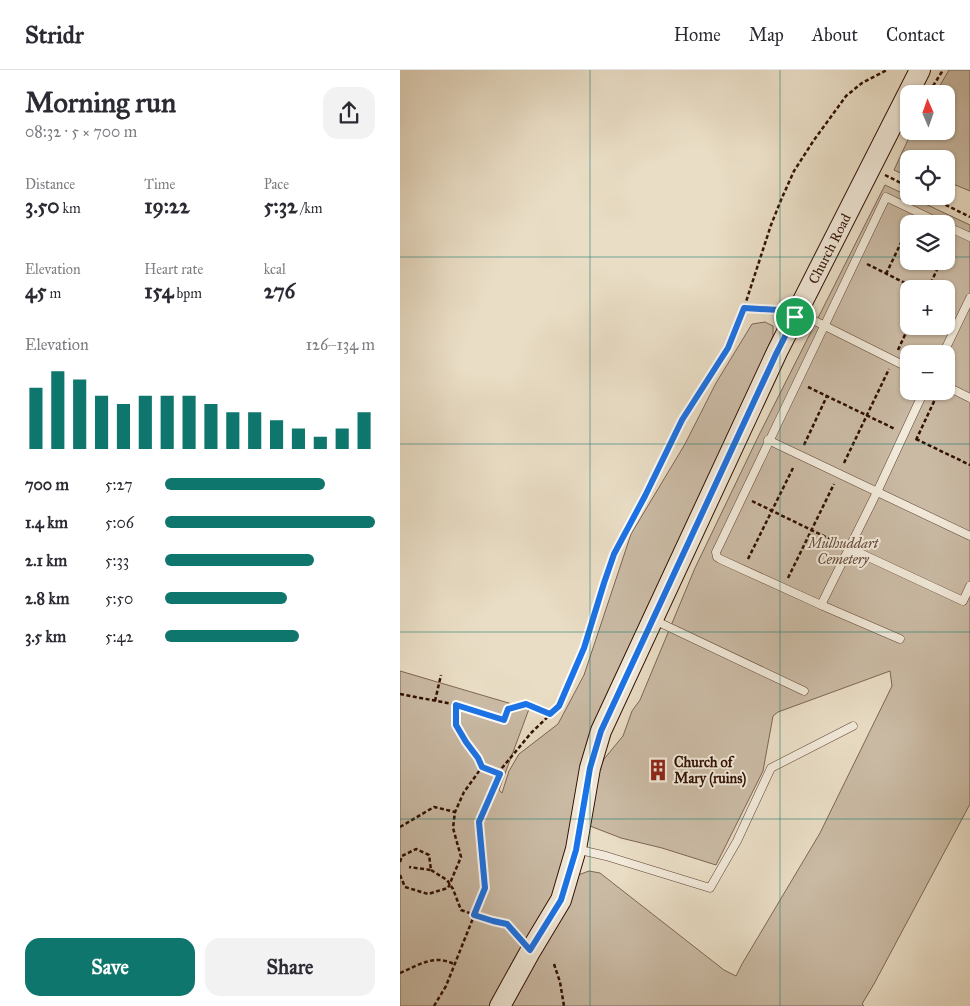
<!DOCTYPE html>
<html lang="en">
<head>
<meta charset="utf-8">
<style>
  body { margin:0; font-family:"IM FELL Great Primer",serif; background:#f2f2f3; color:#2b2b33; height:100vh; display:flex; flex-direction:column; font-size:19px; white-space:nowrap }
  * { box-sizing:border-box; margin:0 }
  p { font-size:16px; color:#7c7c81 }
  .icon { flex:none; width:28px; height:28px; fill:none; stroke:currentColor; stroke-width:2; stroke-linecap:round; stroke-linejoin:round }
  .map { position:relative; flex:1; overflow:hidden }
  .details { display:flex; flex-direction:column; background:#fff; width:400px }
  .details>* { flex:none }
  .needle { width:32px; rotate:358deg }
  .controls { position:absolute; left:500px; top:15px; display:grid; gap:10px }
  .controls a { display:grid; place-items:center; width:55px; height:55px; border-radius:10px; background:#fff; box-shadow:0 1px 4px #0004; font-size:25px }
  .pin { position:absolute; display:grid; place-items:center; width:42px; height:42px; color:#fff; margin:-21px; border:2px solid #fff; border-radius:50%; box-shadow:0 1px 5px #0007 }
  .round { display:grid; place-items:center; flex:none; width:52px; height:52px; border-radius:15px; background:#f2f2f3 }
  .head { display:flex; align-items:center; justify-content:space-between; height:85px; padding:0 25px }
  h1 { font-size:28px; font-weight:700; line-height:38px }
  .stats { display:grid; grid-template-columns:repeat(3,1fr); gap:8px; height:85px; padding:5px 25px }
  .stats div { display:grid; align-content:center }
  .stats b { font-size:21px; font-weight:700 }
  .stats small { font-size:14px; font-weight:400 }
  .stats p { font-size:14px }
  .chart { height:140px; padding:10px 25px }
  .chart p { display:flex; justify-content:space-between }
  .chart svg { width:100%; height:90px; margin-top:5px; stroke:#0f766e; stroke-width:6 }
  .button { display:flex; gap:10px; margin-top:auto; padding:10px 25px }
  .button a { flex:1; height:58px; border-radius:15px; background:#0f766e; color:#fff; font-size:20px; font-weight:700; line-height:58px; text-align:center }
  .button a+a { background:#f2f2f3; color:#2b2b33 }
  ul { padding:0 25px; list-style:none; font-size:16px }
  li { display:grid; grid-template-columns:80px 60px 1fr; align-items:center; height:38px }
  li i { height:12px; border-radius:6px; background:#0f766e }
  header { display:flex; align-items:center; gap:30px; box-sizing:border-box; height:70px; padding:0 25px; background:#fff; border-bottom:1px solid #e1e1e2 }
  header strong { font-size:24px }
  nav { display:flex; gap:28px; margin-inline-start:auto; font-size:18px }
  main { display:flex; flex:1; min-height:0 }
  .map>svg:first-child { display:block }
  .green { fill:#cabaa4; stroke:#7e6454; fill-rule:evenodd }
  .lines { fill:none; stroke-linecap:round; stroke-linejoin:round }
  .lane-casing { stroke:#5f4234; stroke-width:9 }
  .secondary-casing { stroke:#310f03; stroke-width:22 }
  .path { stroke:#310f03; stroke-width:2.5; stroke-dasharray:4 2.5; stroke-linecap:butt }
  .lane { stroke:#f1e9d9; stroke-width:8 }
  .secondary { stroke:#f1e9d9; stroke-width:20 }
  .route-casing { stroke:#fff; stroke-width:10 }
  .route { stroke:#1a73e8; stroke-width:6 }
  .grid { fill:none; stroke:#0f766e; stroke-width:1; stroke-opacity:0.55 }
  .labels { text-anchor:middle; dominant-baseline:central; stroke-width:4; stroke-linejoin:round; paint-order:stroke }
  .street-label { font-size:14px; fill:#310f03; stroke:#f1e9d9 }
  .park-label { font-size:14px; font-style:italic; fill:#674b3b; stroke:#f1e9d9 }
  .poi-label { font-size:14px; font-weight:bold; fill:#310f03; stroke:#f1e9d9; text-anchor:start }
</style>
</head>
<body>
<header>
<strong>Stridr</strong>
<nav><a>Home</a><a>Map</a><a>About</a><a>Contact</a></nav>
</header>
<main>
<section class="details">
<div class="head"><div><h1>Morning run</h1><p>08:32 · 5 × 700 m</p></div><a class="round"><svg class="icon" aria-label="share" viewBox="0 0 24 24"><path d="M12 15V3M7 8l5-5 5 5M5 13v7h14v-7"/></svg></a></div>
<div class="stats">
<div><p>Distance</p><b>3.50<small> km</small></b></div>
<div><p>Time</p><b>19:22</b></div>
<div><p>Pace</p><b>5:32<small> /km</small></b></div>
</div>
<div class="stats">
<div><p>Elevation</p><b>45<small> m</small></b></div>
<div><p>Heart rate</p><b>154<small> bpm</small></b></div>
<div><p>kcal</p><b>276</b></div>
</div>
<div class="chart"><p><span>Elevation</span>126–134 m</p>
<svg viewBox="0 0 160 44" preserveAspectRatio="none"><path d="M5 44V14M15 44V6M25 44V10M35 44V18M45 44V22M55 44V18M65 44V18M75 44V18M85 44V22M95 44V26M105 44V26M115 44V30M125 44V34M135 44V38M145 44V34M155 44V26"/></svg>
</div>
<ul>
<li><b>700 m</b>5:27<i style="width:76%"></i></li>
<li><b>1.4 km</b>5:06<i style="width:100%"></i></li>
<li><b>2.1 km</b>5:33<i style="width:71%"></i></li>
<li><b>2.8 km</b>5:50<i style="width:58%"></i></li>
<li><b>3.5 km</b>5:42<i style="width:64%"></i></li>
</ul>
<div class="button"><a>Save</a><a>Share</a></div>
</section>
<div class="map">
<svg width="570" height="936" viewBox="0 0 570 936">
  <rect width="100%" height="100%" fill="#e9ddc5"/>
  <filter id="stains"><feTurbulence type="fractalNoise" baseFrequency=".004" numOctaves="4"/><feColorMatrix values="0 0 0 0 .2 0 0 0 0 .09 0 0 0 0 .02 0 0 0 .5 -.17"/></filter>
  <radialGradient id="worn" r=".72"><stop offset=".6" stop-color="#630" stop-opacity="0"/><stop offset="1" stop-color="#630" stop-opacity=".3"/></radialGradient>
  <g class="green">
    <polygon points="549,0 570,0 570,121 546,111 546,89 509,89 509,107 494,100 512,61 546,61 546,24 535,24"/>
    <path d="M485,115L570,155V734L474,914L462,934L464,936H0V601L129,639L99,720L102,723L109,701L119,684L158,654L184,605L231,464L285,374L316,313L352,254L365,252L373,256V266L187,679L178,805L189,801L200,803L324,900L336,906L342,894L420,763L492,616L490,601L378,642L373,646L363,701L316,795L262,778L221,768L190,756L195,710L204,689L223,666L232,641L240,630L295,498L358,367ZM509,154H546V191H509ZM509,219H546V256H509ZM509,284H546V321H509Z"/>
  </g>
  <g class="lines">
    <g class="lane-casing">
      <g id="lane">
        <polyline points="546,156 570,167"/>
        <polyline points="399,243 509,298"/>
        <polyline points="543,284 570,228"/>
        <polyline points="546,316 570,328"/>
        <path d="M524,321L477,422L421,535L320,489L317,487L316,482L319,476C374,359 431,243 486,127L542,154"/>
        <polyline points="368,370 570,466"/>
        <polyline points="449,478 563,531 570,516"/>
        <polyline points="421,535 500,569"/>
        <polyline points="254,550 404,621"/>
        <polyline points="176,779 206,786 310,818 337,771 371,698 453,656"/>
      </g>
    </g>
    <g class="secondary-casing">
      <g id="secondary">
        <path id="s1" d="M100,936L131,880L161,830L176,779L190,698L201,661L377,282L520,0"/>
      </g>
    </g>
    <g class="path">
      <polyline points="533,16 543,0"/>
      <polyline points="485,105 509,117"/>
      <polyline points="528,126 570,147"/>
      <polyline points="546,180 551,170"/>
      <polyline points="467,194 517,219"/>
      <polyline points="486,204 509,156"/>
      <polyline points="528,219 541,191"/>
      <polyline points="546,233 554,237"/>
      <polyline points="344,238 379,241"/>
      <polyline points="498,280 509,256"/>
      <polyline points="408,317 495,359"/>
      <polyline points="516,369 570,395"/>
      <polyline points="516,370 538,323"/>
      <polyline points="404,375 427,326"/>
      <polyline points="444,393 489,299"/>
      <polyline points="352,431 440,474"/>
      <polyline points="348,489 394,396"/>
      <polyline points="388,508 434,414"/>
      <polyline points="0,624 63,636 104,649 108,639 126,634 150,644"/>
      <polyline points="35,631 41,605"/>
      <polyline points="83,697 100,704"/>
      <polyline points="0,757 34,737 55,742"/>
      <polyline points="0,792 2,786 16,779 29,785 31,800 9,797"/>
      <polyline points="31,800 47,810 53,819 61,840 93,851 107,854 120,868"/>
      <polyline points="0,805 5,817 28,824 48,818 61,787 53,758 55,742 64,722 82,697 79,688 66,672 56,655 56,635"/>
      <polyline points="154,894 160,912 164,936"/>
      <path d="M0,903C19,895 34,884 54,894"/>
      <polyline points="34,936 46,916 85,818 79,752 102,698 131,663 159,636 184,578 204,513 215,484 245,426 281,350 328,278 344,238 371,155 381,130 394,101 414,70 446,26 462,13 487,0"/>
    </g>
    <use href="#lane" class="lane"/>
    <use href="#secondary" class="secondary"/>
  </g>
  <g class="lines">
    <g class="route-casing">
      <polygon id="route" points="344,238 379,240 395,247 377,282 201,661 190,698 176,780 161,830 130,880 107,854 93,851 74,845 85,818 79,752 100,704 82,697 78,688 66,672 56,655 56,635 104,650 108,639 126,634 150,644 159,636 184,578 204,513 214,484 245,426 282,350 328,278"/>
    </g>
    <use href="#route" class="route"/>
  </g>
  <path class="grid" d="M190,0V936M380,0V936M0,187H509M546,187H570M0,374H570M0,562H570M0,749H570"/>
  <defs>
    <g id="building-bare" transform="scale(1.725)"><path d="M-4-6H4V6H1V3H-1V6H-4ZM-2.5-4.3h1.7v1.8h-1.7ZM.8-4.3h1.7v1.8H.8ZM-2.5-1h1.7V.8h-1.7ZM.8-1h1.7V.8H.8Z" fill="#8f2418" stroke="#f1e9d9" stroke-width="2.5" paint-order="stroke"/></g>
  </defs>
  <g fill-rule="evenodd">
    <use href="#building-bare" x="258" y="700"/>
  </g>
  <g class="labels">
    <g class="street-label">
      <text stroke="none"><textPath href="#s1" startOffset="830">Church Road</textPath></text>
    </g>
    <g class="park-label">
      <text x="443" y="473">Mulhuddart<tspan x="443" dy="16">Cemetery</tspan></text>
    </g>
    <g class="poi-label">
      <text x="274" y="692">Church of<tspan x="274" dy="16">Mary (ruins)</tspan></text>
    </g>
  </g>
  <rect width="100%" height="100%" filter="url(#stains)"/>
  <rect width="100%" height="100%" fill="url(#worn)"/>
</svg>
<div class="controls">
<a><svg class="needle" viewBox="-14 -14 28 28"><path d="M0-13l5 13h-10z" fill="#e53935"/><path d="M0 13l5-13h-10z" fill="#7c7c81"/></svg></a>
<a><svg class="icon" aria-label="locate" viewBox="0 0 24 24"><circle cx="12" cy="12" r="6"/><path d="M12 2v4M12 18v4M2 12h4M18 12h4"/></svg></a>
<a><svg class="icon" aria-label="layers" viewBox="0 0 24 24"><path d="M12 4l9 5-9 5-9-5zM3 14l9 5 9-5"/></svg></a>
<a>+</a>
<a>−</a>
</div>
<div class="pin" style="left:395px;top:247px;background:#1e9e55"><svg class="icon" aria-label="arrive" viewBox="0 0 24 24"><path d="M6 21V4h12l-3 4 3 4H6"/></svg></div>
</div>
</main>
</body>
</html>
